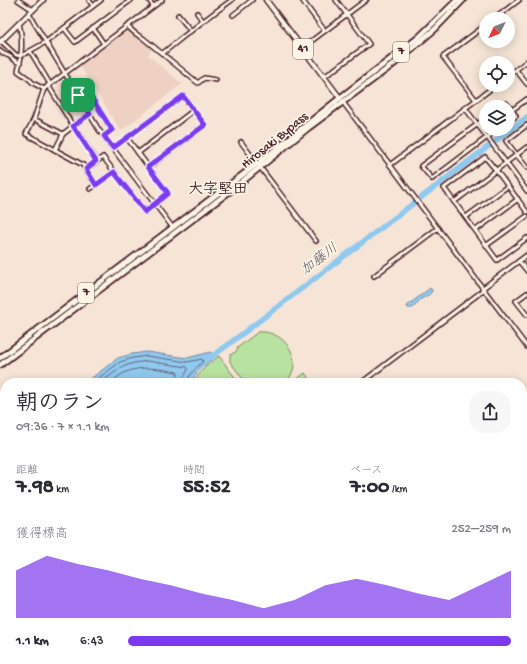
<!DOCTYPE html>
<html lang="ja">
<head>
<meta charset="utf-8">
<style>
  body { margin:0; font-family:"Gochi Hand","Klee One",sans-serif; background:#f7f7f7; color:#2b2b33; height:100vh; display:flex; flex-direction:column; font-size:15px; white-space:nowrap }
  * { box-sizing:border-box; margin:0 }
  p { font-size:13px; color:#7c7c81 }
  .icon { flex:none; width:22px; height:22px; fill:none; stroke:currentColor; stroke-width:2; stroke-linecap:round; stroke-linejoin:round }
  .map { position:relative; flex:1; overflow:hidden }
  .panel { position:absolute; left:0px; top:378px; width:527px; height:286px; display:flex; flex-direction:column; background:#fff; border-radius:16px 16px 0 0; box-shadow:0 2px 10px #0003 }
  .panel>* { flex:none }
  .needle { width:26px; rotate:227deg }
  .buttons { position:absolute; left:479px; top:12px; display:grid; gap:8px }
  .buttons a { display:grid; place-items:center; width:36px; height:36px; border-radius:50%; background:#fff; box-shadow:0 2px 10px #0003; font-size:20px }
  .pin { position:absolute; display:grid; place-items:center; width:34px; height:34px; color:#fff; margin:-17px; border-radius:8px; box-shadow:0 2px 6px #0006 }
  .round { display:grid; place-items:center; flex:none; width:42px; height:42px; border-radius:16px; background:#f7f7f7 }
  .headline { display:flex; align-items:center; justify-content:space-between; height:68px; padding:0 16px }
  h1 { font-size:22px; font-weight:800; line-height:30px }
  .stats { display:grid; grid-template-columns:repeat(3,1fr); gap:6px; height:68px; padding:4px 16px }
  .stats div { display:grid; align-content:center }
  .stats b { font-size:20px; font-weight:800 }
  .stats small { font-size:11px; font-weight:400 }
  .stats p { font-size:11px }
  .chart { height:112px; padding:8px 16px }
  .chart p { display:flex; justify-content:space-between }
  .chart svg { width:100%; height:72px; margin-top:4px; fill:#7c3aed; opacity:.7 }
  ul { padding:0 16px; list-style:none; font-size:13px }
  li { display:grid; grid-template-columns:64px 48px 1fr; align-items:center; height:30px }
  li i { height:10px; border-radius:5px; background:#7c3aed }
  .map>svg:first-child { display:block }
  .built { fill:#eed1c3 }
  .green { fill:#b8e29f; stroke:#818065 }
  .water { fill:#90c9ef; stroke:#7485a1 }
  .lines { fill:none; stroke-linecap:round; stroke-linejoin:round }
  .shore { stroke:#666379; stroke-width:1 }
  .stream { stroke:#7485a1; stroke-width:1 }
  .river { stroke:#90c9ef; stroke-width:5.5 }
  .minor-casing { stroke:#4a1f2b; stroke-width:6 }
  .major-casing { stroke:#4a1f2b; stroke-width:7 }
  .highway-casing { stroke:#4a1f2b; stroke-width:8 }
  .minor { stroke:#fcf5e5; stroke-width:3 }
  .major { stroke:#fcf5e5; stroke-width:4 }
  .highway { stroke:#fcf5e5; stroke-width:4.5 }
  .route-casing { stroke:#fff; stroke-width:8 }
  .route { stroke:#7c3aed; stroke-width:5 }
  .labels { text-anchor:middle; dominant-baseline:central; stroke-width:3.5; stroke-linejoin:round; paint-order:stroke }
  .shield { fill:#fcf5e5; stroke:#7f5f63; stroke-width:1 }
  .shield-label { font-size:12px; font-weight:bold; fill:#4a1f2b }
  .street-label { font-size:13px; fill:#4a1f2b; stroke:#fcf5e5 }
  .water-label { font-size:14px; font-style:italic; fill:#5f5266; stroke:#fcf5e5 }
  .quarter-label { font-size:15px; font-weight:bold; fill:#4a1f2b; stroke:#fcf5e5 }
</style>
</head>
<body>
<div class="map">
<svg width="527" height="664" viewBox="0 0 527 664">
  <rect width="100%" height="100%" fill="#f6e5d6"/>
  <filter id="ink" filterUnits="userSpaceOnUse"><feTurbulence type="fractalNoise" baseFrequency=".025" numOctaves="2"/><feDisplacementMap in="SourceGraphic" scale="8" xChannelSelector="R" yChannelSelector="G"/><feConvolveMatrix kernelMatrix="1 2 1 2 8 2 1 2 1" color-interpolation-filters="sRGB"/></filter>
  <g filter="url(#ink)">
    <g class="built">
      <polygon points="129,29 154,47 148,55 182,84 121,131 80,66"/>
      <polygon points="5,656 5,659 117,659 121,664 0,664 0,660"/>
      <polygon points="175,659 199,659 202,664 169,664"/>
    </g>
    <g class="green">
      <path d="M258,332C277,330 295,346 294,366C293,372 290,378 286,383H246L230,362V355L237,351V348Z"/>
      <path d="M219,356L239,383H194C199,371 209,364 219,356Z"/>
      <polygon points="305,373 312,383 292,383"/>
    </g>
    <g class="water">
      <path d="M430,288L432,290V291C429,296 426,296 421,299C416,303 416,309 408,308L407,306Z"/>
      <polygon points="147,352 187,358 211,352 215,357 198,371 191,383 85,383 118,358 132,354"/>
    </g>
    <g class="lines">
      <g class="shore">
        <path d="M92,383L120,362L133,358L147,356L187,362L202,359L203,362C196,368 189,374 187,383"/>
        <polyline points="100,383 122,367 134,363 147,361 187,367 188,369 183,379 182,383"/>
        <path d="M110,383C115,379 121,374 126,372C143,365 160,369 177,372L178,374L176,383"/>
      </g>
      <g class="stream">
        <polyline points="339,0 347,11"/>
        <polyline points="350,15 370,0"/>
        <polyline points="307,47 346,18"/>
      </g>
      <g class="river">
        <polyline points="208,357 213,356 527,117"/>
        <polyline points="0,442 5,438"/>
      </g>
      <g class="minor-casing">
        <g id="minor">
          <polyline points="18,0 33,10"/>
          <polyline points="89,0 93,6"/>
          <polyline points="149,0 153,6"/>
          <polyline points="302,0 325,31"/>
          <polyline points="197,13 203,21"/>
          <polyline points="29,14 99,130 173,228"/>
          <polyline points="178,15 191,31"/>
          <polyline points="233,15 252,0"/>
          <polyline points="494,19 519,0"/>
          <path d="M19,24C23,38 22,57 18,71L29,79L33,83L44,89"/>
          <polyline points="127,26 136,34 143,38 198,83 204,78 216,80"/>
          <polyline points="64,28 75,42 131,0"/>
          <polyline points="93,28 104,44"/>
          <polyline points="1,41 16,55 21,56 46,42 101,0"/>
          <polyline points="302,48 366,0"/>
          <path d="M0,51C3,54 5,54 9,56C13,58 15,62 20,63"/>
          <polyline points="30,51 50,84"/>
          <path d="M163,53C185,35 208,17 232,0"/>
          <polyline points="516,70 527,84"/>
          <polyline points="508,76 527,61"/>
          <polyline points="324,77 369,44 336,0"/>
          <polyline points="48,85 73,126 97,161"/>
          <polyline points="78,95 87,90 112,130 104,136"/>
          <polyline points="476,100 443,57 486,25"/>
          <polyline points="342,101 527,347"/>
          <polyline points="500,107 506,103 512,110 527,99"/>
          <polyline points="465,108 487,137 527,191"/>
          <polyline points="486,118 421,166 432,179 498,129"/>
          <polyline points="34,119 63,134"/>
          <polyline points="508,122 516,116 512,110"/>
          <polyline points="527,125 506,141 527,168"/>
          <polyline points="241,142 316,241"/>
          <polyline points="113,148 183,96 205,125 149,167"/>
          <polyline points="55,150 63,134 89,114"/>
          <polyline points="138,153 194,110"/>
          <polyline points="390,165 496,85"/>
          <polyline points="86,169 103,157 145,212 168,193 127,138"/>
          <polyline points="96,185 83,165 26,134 34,119 44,89 162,0"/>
          <polyline points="90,189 114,172"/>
          <polyline points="454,202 527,147"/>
          <polyline points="527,212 496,170 485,157 444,188 497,260 527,238"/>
          <polyline points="466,217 508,186"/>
          <polyline points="476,230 518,199"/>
          <polyline points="487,245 527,216"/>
          <polyline points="519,261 527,271"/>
          <polyline points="374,276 438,228"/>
          <polyline points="527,293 516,301 527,315"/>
          <polyline points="361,383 481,292 483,288 527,255"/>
          <polyline points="0,498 5,504"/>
          <polyline points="522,525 527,520"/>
          <polyline points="0,656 5,652"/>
          <polyline points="121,659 124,664"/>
          <polyline points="445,659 447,661 447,664"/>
          <polyline points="166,664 172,659"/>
          <polyline points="340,664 344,659"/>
          <polyline points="374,664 374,659"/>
          <polyline points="415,664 420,659"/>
        </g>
      </g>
      <g class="major-casing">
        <g id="major">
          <polyline points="266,0 340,98"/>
          <polyline points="0,42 43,0"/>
        </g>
      </g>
      <g class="highway-casing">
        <g id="highway">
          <polyline points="0,358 257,164 340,98 418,38 457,0"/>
          <polyline points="0,365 238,185 308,128 395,63 435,29 463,0"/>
        </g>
      </g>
      <use href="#minor" class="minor"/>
      <use href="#major" class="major"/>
      <use href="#highway" class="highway"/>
    </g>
  </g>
  <g class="lines" filter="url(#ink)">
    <g class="route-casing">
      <polygon id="route" points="87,90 112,130 104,136 113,148 183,96 205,125 148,167 168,193 145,212 114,172 96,185 86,169 96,161 73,126 90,114 78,95"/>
    </g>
    <use href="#route" class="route"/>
  </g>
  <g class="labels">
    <g class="shield">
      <rect x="293" y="39" width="20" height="20" rx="3"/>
      <rect x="393" y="42" width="16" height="20" rx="3"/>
      <rect x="78" y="283" width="16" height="20" rx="3"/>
    </g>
    <g class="shield-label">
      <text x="303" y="49">41</text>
      <text x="401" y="52">7</text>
      <text x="86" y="293">7</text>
    </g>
    <g class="street-label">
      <text transform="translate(275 141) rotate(-39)">Hirosaki Bypass</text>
    </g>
    <g class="water-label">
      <text transform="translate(320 260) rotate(-37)">加藤川</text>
    </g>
    <g class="quarter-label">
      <text x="218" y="190">大字堅田</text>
    </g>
  </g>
</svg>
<div class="buttons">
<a><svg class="needle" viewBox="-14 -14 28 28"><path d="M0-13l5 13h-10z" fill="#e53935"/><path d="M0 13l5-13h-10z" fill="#7c7c81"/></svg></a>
<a><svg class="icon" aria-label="locate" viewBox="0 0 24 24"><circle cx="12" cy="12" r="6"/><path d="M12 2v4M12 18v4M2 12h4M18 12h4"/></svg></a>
<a><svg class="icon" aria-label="layers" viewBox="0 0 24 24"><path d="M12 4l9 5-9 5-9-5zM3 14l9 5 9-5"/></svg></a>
</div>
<div class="pin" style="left:78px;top:95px;background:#1e9e55"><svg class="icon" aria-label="arrive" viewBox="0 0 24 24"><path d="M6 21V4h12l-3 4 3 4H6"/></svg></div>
<section class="panel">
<div class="headline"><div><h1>朝のラン</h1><p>09:36 · 7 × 1.1 km</p></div><a class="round"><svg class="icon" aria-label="share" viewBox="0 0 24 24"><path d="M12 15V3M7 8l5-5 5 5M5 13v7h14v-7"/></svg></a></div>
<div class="stats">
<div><p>距離</p><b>7.98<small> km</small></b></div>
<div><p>時間</p><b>55:52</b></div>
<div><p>ペース</p><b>7:00<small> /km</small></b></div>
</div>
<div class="chart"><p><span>獲得標高</span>252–259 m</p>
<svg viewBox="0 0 160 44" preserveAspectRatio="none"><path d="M0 44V15L10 6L20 11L30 15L40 20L50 24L60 29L70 33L80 38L90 33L100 24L110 20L120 24L130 29L140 33L150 24L160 15V44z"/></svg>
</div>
<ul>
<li><b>1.1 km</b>6:43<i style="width:100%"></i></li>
</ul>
</section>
</div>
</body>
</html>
